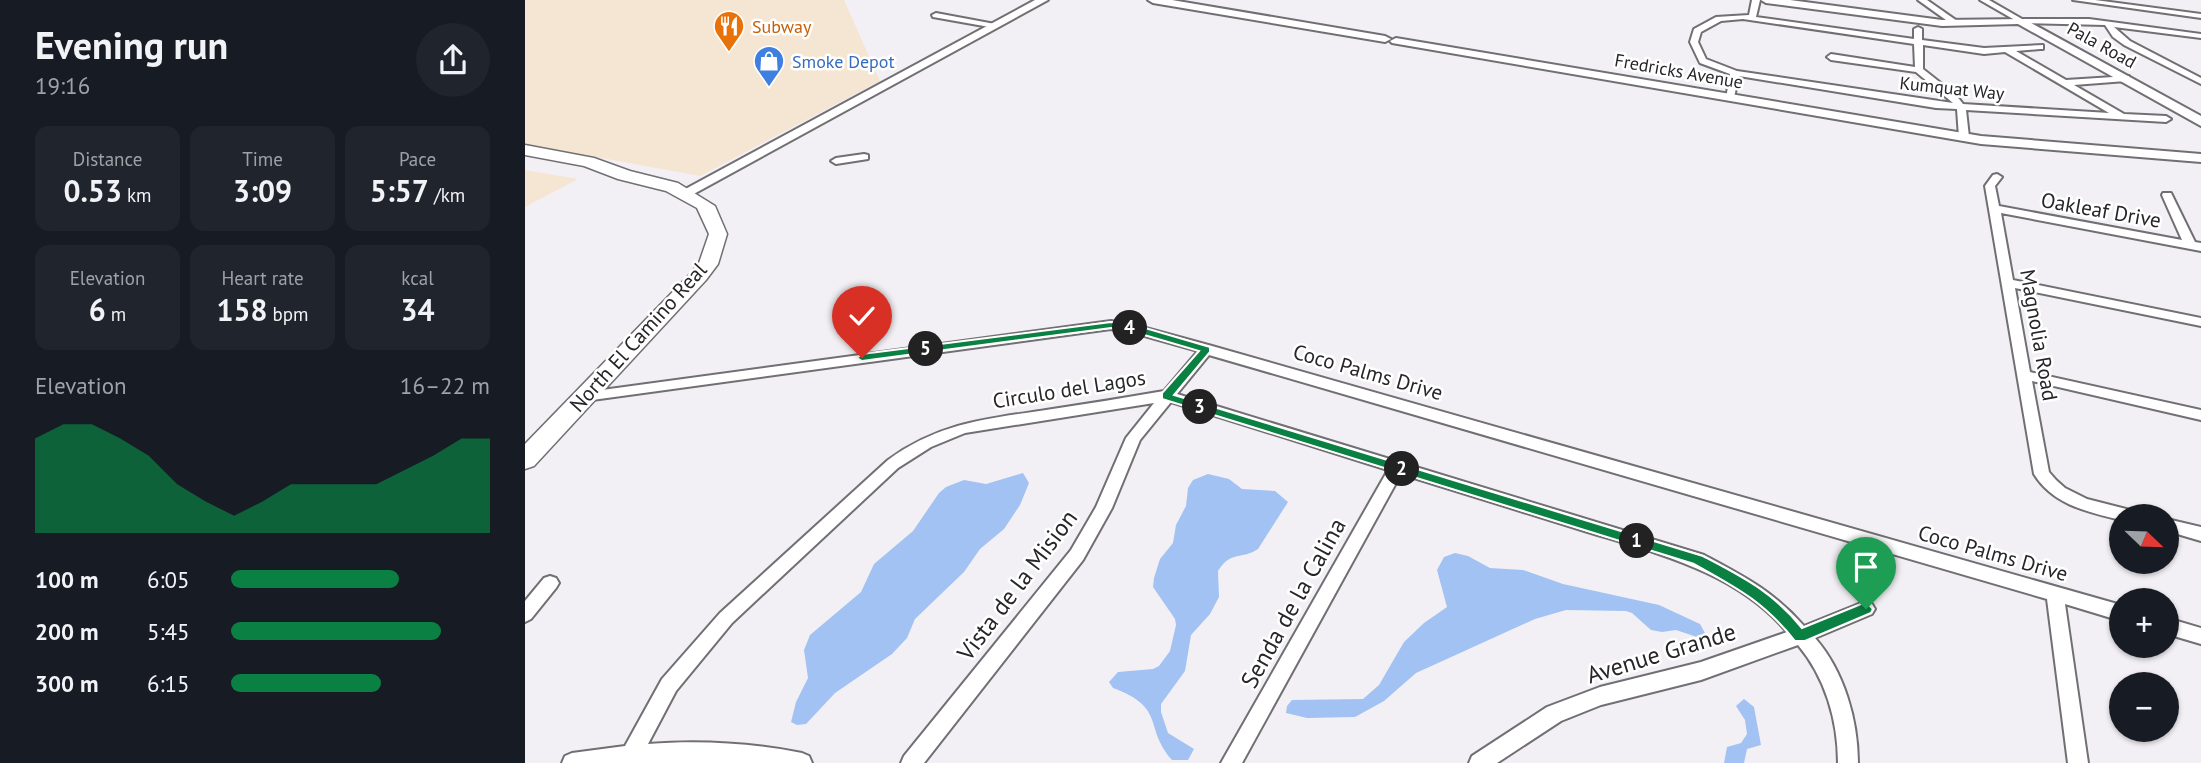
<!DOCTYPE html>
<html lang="en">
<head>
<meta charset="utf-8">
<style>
  body { margin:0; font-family:"PT Sans",sans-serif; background:#20242c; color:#f1f3f6; height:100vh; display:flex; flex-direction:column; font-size:26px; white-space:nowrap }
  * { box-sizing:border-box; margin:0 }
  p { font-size:23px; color:#9ea1a6 }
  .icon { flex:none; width:38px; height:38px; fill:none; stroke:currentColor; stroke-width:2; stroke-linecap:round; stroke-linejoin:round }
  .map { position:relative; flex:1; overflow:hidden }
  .details { display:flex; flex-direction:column; background:#171b24; width:525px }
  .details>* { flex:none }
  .needle { width:46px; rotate:113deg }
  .tools { position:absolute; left:1584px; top:504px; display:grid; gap:14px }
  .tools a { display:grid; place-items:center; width:70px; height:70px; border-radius:50%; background:#171b24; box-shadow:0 2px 5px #0004; font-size:35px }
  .pin { position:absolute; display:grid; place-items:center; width:60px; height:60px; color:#fff; margin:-72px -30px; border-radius:50% 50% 50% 0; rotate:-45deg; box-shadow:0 0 7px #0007 }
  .pin .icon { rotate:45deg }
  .km { position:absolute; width:35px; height:35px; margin:-18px; border-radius:50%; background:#222; color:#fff; font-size:19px; line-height:35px; text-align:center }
  .round { display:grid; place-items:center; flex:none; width:74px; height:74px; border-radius:37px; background:#20242c }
  .head { display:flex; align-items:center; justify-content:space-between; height:119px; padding:0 35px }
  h1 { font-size:38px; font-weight:700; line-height:52px }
  .stats { display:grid; grid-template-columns:repeat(3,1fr); gap:10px; height:119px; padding:7px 35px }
  .stats div { display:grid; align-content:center; border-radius:14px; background:#20242c; text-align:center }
  .stats b { font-size:30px; font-weight:700 }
  .stats small { font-size:19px; font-weight:400 }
  .stats p { font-size:19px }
  .chart { height:196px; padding:14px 35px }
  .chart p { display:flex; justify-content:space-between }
  .chart svg { width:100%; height:126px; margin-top:7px; fill:#0b8043; opacity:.7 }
  ul { padding:0 35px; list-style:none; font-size:23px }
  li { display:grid; grid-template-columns:112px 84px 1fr; align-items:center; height:52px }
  li i { height:18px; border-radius:9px; background:#0b8043 }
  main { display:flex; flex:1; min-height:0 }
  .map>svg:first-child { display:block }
  .commercial { fill:#f5e5d3 }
  .water { fill:#a1c2f2 }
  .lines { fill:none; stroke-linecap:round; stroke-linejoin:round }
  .street-casing { stroke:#716f73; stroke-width:4 }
  .secondary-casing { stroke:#716f73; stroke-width:4 }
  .primary-casing { stroke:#716f73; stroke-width:3 }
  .street { fill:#fff; fill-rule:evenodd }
  .secondary { fill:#fff; fill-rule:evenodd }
  .primary { fill:#fff; fill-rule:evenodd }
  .route { fill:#0b8043; stroke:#fff; stroke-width:2 }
  .labels { text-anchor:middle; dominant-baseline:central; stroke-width:5; stroke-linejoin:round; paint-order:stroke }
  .far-food-label { font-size:18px; fill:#c56008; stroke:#fff; text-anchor:start }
  .far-street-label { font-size:18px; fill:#262527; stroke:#fff }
  .far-shop-label { font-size:18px; fill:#366cbe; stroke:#fff; text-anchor:start }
  .street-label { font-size:21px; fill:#262527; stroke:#fff }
  .near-street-label { font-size:24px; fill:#262527; stroke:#fff }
</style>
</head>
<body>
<main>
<section class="details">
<div class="head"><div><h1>Evening run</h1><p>19:16</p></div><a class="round"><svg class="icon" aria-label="share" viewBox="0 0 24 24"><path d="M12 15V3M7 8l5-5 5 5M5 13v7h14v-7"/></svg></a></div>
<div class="stats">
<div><p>Distance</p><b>0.53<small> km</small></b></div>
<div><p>Time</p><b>3:09</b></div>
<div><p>Pace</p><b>5:57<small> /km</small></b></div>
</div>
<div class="stats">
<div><p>Elevation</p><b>6<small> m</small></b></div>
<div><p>Heart rate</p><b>158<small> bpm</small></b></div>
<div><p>kcal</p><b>34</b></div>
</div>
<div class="chart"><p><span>Elevation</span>16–22 m</p>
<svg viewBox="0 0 160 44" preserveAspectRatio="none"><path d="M0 44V11L10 6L20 6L30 11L40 17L50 27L60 33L70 38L80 33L90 27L100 27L110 27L120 27L130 22L140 17L150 11L160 11V44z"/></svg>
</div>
<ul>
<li><b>100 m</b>6:05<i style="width:65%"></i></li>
<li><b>200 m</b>5:45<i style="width:81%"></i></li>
<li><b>300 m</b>6:15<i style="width:58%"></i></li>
</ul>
</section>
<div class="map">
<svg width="1676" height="763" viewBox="0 0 1676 763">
  <rect width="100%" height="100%" fill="#f3f0f5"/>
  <g class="commercial">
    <polygon points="319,0 355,81 175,176 0,144 0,0"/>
    <polygon points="0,170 53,179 0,207"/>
  </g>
  <g class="water">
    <polygon points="498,473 504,483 495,505 479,529 455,549 439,572 390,619 382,638 367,654 310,693 281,724 272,725 266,722 271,702 283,678 279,650 285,635 336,592 349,564 388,531 414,493 421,487 439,480 461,484"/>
    <path d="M683,474L704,479L717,489L750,491L763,502L733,549C717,560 706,550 693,571L694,597L685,614L666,635L660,671L636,704V712L643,733L669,749L663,760H647C618,727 642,708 588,688L584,682L593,672L628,669L634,666L645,651L651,625L650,619L628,587L629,578L635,559L648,543L651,525L661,506L663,488L668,480Z"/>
    <polygon points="930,553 943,556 965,568 998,570 1038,584 1134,605 1175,624 1181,635 1175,638 1151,630 1137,632 1126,630 1107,613 1101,611 1041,610 1010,619 891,673 859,701 830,717 782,718 761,713 762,706 767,700 838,699 854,685 879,642 899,623 922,607 912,570 919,557"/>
    <polygon points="1219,699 1229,707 1236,745 1222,749 1219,763 1199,763 1202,747 1216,743 1222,734 1220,720 1211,706"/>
  </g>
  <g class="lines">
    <g class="street-casing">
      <g id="street">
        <path d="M1227,0H1235L1231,17L1389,39V29L1393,27L1397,29V40L1459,48L1518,45V49H1515L1491,51L1541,80L1604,76V80L1601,81L1549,85L1599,114L1641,116L1646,119L1641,122L1441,110L1444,137L1439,140L1434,137L1432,109L1411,108L1214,76L1209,97L1201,99L1205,74L1175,63L1165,42L1169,29L1191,17L1224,15ZM1218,19L1389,44L1390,67L1306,54L1302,57L1306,60L1391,72L1428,103L1212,71L1181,59L1173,42L1176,32L1196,21ZM1398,45L1459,54L1480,52L1584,113L1438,104L1431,95L1398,69Z"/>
        <polygon points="1393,0 1402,0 1435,23 1428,25"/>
        <polygon points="1455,0 1464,0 1497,19 1564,19 1676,34 1676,38 1589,27 1605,41 1676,78 1676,84 1599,45 1588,37 1580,25 1495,23"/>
        <polygon points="1548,0 1570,0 1676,14 1676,18"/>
        <polygon points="411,13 470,24 474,26 470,28 408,17 407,15"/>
        <polygon points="339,154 343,155 343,159 311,164 306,161 311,158"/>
        <path d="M1472,174L1477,177L1470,186L1474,206L1657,240L1637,195L1638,193H1646L1670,242L1676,243V251L1476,213L1488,280L1676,318V326L1490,288L1505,372L1676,410V420L1507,381L1524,472L1531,480L1540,488L1562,499L1613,512L1615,516H1596V520C1563,512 1528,505 1509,474L1460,186L1468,175Z"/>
        <path d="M586,321L610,325L687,346L1596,605V621L1540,604L1563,763H1543L1522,599L684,355L652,394L1179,555C1220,577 1248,591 1279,626L1341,601L1347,604L1350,609L1347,614L1290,638C1319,671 1333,720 1333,763H1313C1313,720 1300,677 1273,645L1176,680L1076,705L1036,721L972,763H944L947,756L1022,707L1075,687L1176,662L1262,632C1209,569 1125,552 1050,528C992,510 934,492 876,474L717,763H696L863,470L646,402L615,440L587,508L558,560L399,763H376L379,756L546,550L571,507L601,438L629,403L440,433L406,447L373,468L207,623L151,691L123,744C175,740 226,743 277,753L284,756L287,763H37L40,756L47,753L100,746L137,679L195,613L363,460C414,423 460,419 521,410C560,404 599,398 639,391L673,351L609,333L586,329L60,401L53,396L55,393Z"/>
        <polygon points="1642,519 1676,527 1676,541 1642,531"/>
        <polygon points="25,576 31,578 34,583 31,588 6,619 0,622 0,601 19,578"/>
        <polygon points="1642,618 1676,628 1676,644 1642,634"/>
      </g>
    </g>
    <g class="secondary-casing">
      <g id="secondary">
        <polygon points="510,0 523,0 165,196 155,196 153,193"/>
        <polygon points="623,0 647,0 860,36 866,39 860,42 628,3"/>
        <polygon points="1236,0 1265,0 1417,20 1499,19 1676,116 1676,126 1493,24 1417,26 1241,3"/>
        <polygon points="871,38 1456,136 1676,154 1676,162 1456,144 867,43 865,41"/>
      </g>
    </g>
    <g class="primary-casing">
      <polygon id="primary" points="0,145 69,158 105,171 153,183 190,206 202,234 193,264 181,280 9,466 0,469 0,444 167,272 174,263 184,234 172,208 141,191 93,179 59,166 0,155"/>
    </g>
    <use href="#street" class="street"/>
    <use href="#secondary" class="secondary"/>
    <use href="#primary" class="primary"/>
  </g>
  <path class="route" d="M586,322L610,325L685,347V352L649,395L1178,556C1218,577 1248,592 1277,628L1341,602L1348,609L1346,613L1280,641H1270C1238,601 1212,588 1169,564L637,399V393L674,351L609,332L586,328L337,361L332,358L337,354Z"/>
  <defs>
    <g id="restaurant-pin" transform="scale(1.575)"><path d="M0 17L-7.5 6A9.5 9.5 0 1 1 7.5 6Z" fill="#e8710a" stroke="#fff"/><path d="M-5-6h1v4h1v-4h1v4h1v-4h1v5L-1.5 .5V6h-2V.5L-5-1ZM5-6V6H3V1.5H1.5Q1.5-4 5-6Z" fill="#fff"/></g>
    <g id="shop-pin" transform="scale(1.575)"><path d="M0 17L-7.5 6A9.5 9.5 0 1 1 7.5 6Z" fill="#3f7fe0" stroke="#fff"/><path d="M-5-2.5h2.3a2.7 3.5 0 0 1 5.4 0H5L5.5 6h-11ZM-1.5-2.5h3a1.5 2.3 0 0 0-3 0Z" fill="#fff"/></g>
  </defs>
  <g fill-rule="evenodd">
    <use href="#restaurant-pin" x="204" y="26"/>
    <use href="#shop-pin" x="244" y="61"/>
  </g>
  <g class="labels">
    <g class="far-food-label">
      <text x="227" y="26">Subway</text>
    </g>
    <g class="far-street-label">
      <text transform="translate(1577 45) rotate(29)">Pala Road</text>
      <text transform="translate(1154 71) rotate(10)">Fredricks Avenue</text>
      <text transform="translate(1427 88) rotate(6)">Kumquat Way</text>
    </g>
    <g class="far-shop-label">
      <text x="267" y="61">Smoke Depot</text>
    </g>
    <g class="street-label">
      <text transform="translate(1576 210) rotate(10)">Oakleaf Drive</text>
      <text transform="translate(1514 335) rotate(80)">Magnolia Road</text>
      <text transform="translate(113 337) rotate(-48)">North El Camino Real</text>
      <text transform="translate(843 372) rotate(16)">Coco Palms Drive</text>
      <text transform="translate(544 389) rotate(-9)">Circulo del Lagos</text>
      <text transform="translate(1468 553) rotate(16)">Coco Palms Drive</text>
    </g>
    <g class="near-street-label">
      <text transform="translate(492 585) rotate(-53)">Vista de la Mision</text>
      <text transform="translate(768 603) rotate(-61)">Senda de la Calina</text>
      <text transform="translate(1136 653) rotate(-17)">Avenue Grande</text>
    </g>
  </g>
</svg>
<div class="tools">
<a><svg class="needle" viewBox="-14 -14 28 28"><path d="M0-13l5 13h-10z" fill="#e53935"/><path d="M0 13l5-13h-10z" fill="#9ea1a6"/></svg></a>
<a>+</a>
<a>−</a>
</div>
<div class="pin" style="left:1341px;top:609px;background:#1e9e55"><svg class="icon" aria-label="arrive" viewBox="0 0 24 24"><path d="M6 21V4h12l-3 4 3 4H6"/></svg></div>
<div class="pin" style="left:337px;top:358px;background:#d93025"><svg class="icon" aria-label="check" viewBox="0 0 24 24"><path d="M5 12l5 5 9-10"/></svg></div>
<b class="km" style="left:1112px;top:541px">1</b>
<b class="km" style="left:877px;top:469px">2</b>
<b class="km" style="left:675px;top:407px">3</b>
<b class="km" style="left:605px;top:328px">4</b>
<b class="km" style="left:401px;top:349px">5</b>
</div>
</main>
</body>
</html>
